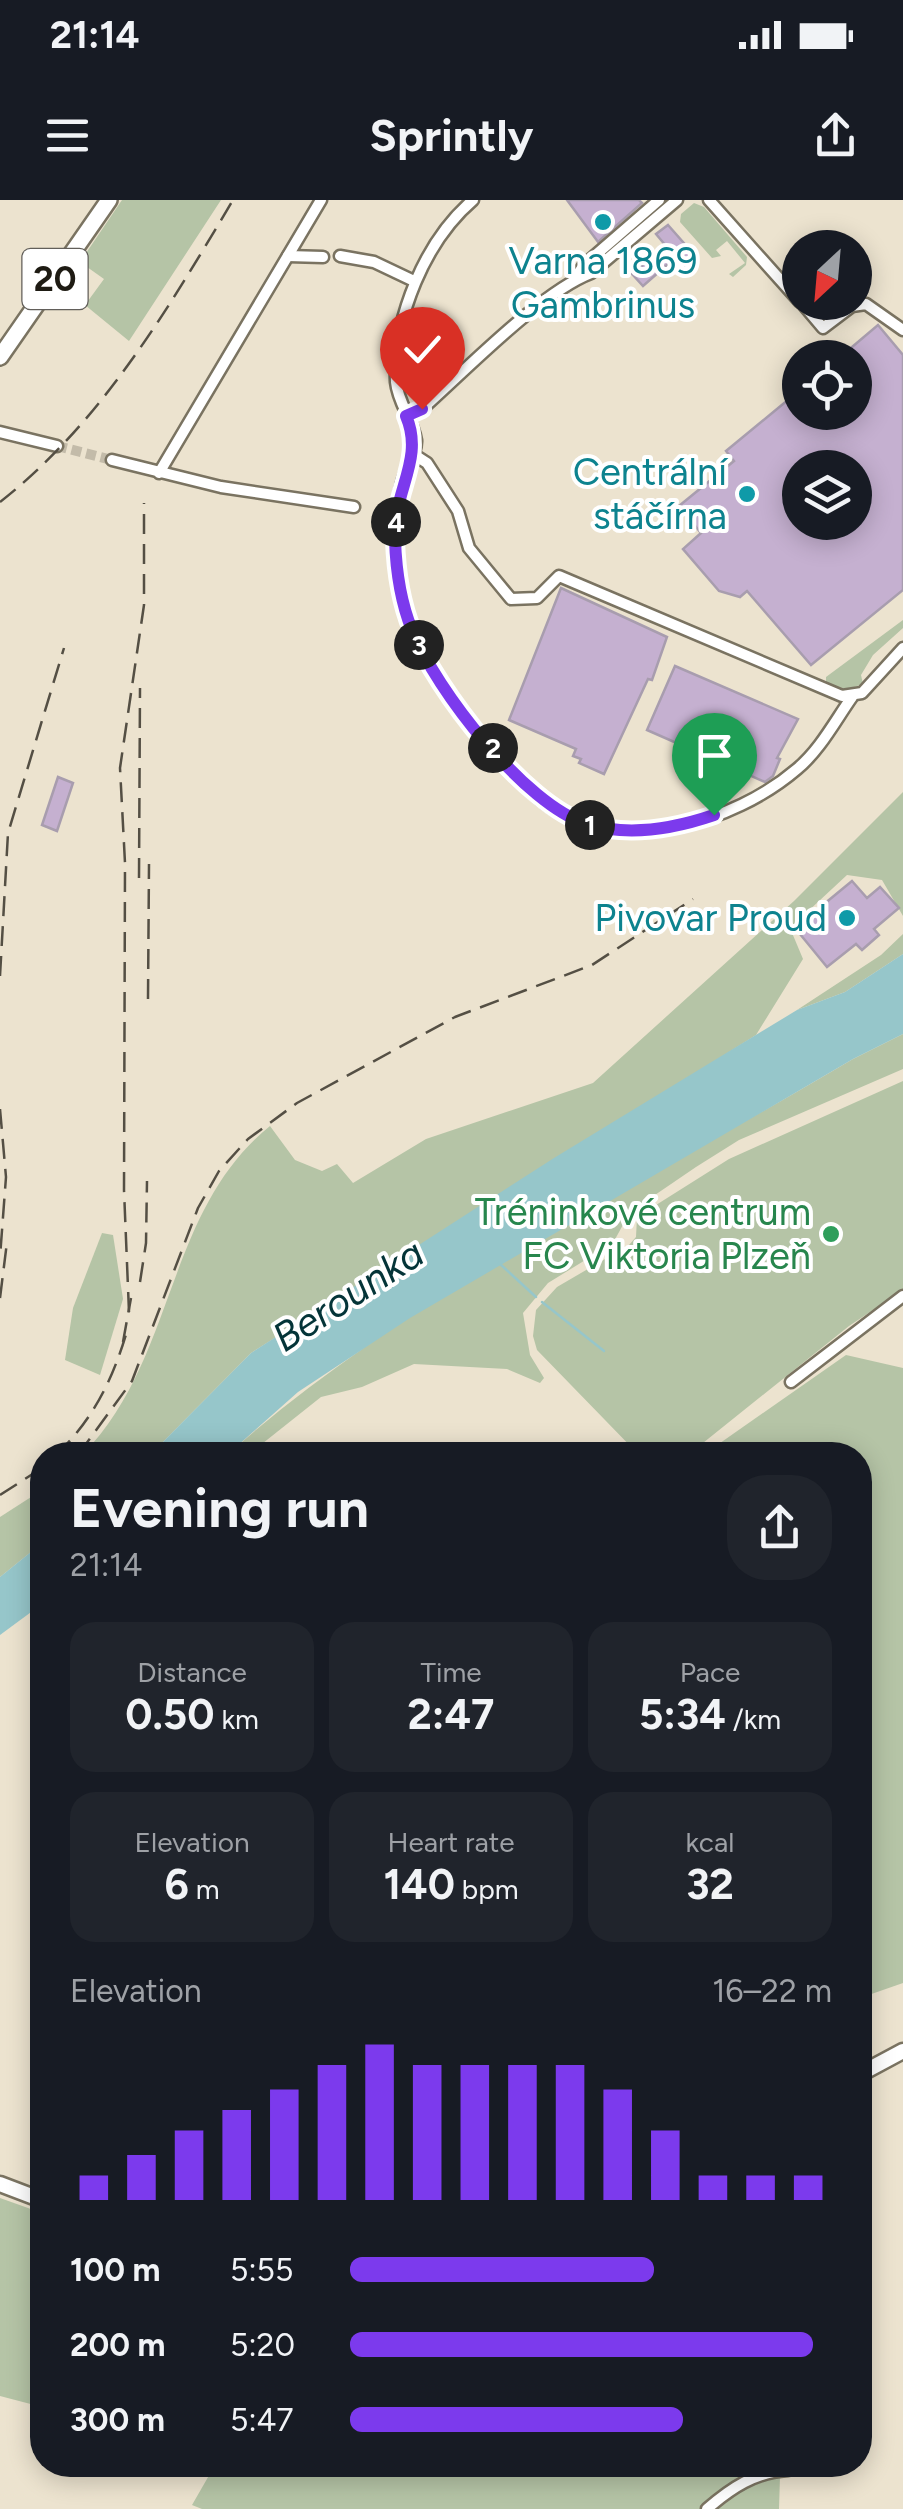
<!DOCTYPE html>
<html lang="en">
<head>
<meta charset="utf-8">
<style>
  body { margin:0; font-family:Figtree,sans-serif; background:#20242c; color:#f1f3f6; height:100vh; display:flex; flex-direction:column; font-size:38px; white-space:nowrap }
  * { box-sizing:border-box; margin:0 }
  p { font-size:32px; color:#9ea1a6 }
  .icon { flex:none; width:55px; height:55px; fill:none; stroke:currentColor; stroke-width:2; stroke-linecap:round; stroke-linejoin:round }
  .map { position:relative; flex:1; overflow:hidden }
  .sheet { position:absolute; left:30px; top:1242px; width:842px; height:1035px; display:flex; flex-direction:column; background:#171b24; border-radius:40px; box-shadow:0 5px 25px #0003 }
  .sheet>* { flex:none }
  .needle { width:65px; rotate:206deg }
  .fabs { position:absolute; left:782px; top:30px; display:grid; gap:20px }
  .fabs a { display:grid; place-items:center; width:90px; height:90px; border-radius:50%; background:#171b24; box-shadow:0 5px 25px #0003; font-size:50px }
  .pin { position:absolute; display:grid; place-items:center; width:85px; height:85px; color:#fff; margin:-102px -42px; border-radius:50% 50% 50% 0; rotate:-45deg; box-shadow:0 0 10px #0007 }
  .pin .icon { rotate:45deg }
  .km { position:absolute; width:50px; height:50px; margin:-25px; border-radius:50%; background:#222; color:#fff; font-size:28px; line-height:50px; text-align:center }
  .round { display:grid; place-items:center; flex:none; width:105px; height:105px; border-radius:40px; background:#20242c }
  .overview { display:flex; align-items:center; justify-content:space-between; height:170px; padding:0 40px }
  h1 { font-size:55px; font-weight:700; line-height:75px }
  .figures { display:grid; grid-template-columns:repeat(3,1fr); gap:15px; height:170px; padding:10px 40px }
  .figures div { display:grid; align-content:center; border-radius:25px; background:#20242c; text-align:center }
  .figures b { font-size:42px; font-weight:700 }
  .figures small { font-size:28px; font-weight:400 }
  .figures p { font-size:28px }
  .chart { height:280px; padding:20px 40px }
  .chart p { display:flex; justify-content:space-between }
  .chart svg { width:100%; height:180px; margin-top:10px; stroke:#7c3aed; stroke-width:6 }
  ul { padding:0 40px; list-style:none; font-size:32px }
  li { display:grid; grid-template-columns:160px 120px 1fr; align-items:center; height:75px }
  li i { height:25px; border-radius:12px; background:#7c3aed }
  .status { display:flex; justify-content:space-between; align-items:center; height:70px; padding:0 50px; background:#171b24; direction:ltr }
  .status svg { height:28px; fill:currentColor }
  header { display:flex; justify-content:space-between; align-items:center; height:130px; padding:0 40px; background:#171b24; font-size:45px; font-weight:700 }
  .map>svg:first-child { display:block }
  .green { fill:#b5c4a6 }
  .water { fill:#96c6ca }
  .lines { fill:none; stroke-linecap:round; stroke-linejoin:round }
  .stream { stroke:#96c6ca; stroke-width:2.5 }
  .building { fill:#c5b0d0; stroke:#a89dae; stroke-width:2.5; fill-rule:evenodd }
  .street-tunnel { stroke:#c3bba9; stroke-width:10; stroke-dasharray:10 5; stroke-linecap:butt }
  .street-casing { stroke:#7a7361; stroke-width:15 }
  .secondary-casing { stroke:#7a7361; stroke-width:19 }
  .primary-casing { stroke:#7a7361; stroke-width:20 }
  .street { stroke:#fff; stroke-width:10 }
  .secondary { stroke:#fff; stroke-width:14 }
  .primary { stroke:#fff; stroke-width:15 }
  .rail { stroke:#544f44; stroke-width:2.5; stroke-dasharray:20 10; stroke-linecap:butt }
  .route-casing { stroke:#fff; stroke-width:20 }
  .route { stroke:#7c3aed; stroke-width:12 }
  .culture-dot { fill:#0f9aa8; stroke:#fff; stroke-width:4 }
  .leisure-dot { fill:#2e9e5b; stroke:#fff; stroke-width:4 }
  .labels { text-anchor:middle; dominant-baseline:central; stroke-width:8; stroke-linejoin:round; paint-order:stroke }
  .shield { fill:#fff; stroke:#625f5a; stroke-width:2.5 }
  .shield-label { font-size:35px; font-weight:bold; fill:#1e1b13 }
  .culture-label { font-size:38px; fill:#0d838f; stroke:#fff; text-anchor:end }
  .leisure-label { font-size:38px; fill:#27864d; stroke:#fff; text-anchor:end }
  .water-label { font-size:40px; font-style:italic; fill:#043438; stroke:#fff }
</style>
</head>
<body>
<div class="status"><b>21:14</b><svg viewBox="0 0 49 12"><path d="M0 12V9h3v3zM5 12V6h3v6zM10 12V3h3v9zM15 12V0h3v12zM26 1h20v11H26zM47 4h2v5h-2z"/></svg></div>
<header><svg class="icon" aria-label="menu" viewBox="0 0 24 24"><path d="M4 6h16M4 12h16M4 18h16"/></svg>Sprintly<svg class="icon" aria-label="share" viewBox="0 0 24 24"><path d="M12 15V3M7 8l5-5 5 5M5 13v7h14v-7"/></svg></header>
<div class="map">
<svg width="903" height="2309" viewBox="0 0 903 2309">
  <rect width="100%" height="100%" fill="#ece3cf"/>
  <g class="green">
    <polygon points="122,0 221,0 129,141 85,105 104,79 80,62"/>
    <polygon points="694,3 704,7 747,57 746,65 733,77 729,74 745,63 727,41 716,50 721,56 712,58 680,22 681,14"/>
    <polygon points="903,420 903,428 873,455 861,475 863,484 843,491 826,483 826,477"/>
    <path d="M903,592V716L882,680L847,675L790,728L803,759L756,835L251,1153L150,1255H82C177,1159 164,1012 270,926L295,960L322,971L337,964L353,983L426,939L593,883L794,701Z"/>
    <polygon points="903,734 903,754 845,792 797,810 881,755"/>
    <path d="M903,834V869L739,940L696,967L630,1012L613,1043L548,1083L523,1113L530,1155L544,1178L540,1183L507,1169L414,1164L362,1187L321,1197L248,1255H227C411,1091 642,985 853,859Z"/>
    <polygon points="903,881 903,1090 849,1126 688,1255 639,1255 537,1150 533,1136 536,1110 557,1087 629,1045 636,1037 637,1017 729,959"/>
    <polygon points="102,1033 113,1035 123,1099 100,1175 65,1160 73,1108"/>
    <polygon points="846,1155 903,1168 903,1783 860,1798 860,1255 703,1255"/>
    <polygon points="42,1290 42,1343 0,1377 0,1317"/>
    <polygon points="0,1998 42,2013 42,2207 0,2196"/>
    <polygon points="215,2265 780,2265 728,2285 700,2309 202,2309 192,2305"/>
    <path d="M780,2276L779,2309H712C732,2291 753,2277 780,2276Z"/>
  </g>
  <g class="water">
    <polygon points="903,754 903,834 853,859 410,1118 298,1192 227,1255 150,1255 251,1153 554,958 797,810 845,792"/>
    <polygon points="42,1343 42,1404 0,1435 0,1377"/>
  </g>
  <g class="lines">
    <g class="stream">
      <polyline points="499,1063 536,1097"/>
      <polyline points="542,1102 604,1151"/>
    </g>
  </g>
  <g class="building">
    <polygon points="567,0 639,0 642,3 598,42"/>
    <polygon points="668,25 697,58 686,68 676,57 643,86 632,74 666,46 656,34"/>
    <path d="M878,125L903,155V390L811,465L747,391L740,397L719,391L683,349L701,333L679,306L734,261L726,251L800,190V212H855V158H839ZM800,268H855V322H800Z"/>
    <polygon points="561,388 667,437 652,480 648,479 604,574 579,563 581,559 573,556 576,549 509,520"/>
    <polygon points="675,466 798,519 777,558 780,559 773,576 765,582 647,530"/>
    <polygon points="58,577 73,583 57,631 42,625"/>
    <polygon points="852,681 867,698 880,687 899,708 874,729 879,735 862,750 856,744 827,767 795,728"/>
  </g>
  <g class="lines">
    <polyline class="street-tunnel" points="57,246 112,260"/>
    <g class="street-casing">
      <g id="street">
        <path d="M473,0C425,41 393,118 396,182C398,203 413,220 416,240C417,254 405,269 402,283C390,329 397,379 410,424C422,467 457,504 484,538C503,561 521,586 546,604C620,658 734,623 797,569C820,550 835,521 852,497"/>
        <polyline points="709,0 800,102"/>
        <polyline points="288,56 323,57"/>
        <polyline points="340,56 374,62 414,81"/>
        <polyline points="575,78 584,65 659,0"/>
        <polyline points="801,102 823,128 852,106 866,104 903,130"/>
        <path d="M406,216L422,209C465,171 541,92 591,73L677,0"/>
        <polyline points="0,232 57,246"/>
        <polyline points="413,254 427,263 458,311 469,348 511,399 537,398 559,376 842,496 862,493 903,448"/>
        <polyline points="112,260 221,287 354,307"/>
        <polyline points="159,273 321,0"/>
        <polyline points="791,1182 903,1096"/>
        <path d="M707,2309C731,2288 755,2272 788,2270L789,2265"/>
      </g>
    </g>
    <g class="secondary-casing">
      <g id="secondary">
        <polyline points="860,1874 903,1851"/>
        <polyline points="0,1984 42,2000"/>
      </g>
    </g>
    <g class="primary-casing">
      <polyline id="primary" points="0,157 109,0"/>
    </g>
    <use href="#street" class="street"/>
    <use href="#secondary" class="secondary"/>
    <use href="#primary" class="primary"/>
    <g class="rail">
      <path d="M0,302C101,223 168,109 233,0"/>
      <polyline points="139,678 140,488"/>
      <polyline points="0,776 8,633 64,448"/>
      <polyline points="148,799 149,664"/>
      <polyline points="0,909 6,977 0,1057"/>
      <polyline points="140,1082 146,1043 147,981"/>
      <polyline points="0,1098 7,1042"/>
      <polyline points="129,1112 124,990 125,663 120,568 144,405 144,303"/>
      <polyline points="123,1142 131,1098"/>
      <path d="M56,1255C93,1220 113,1179 127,1131"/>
      <polyline points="78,1255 132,1181 198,1008 219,971 248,939 297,903 455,817 592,765 693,699"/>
      <polyline points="0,1295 42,1268"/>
    </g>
  </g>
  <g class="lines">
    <g class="route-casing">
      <path id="route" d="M422,209L406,216C425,260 392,292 395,340C396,369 401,403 412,430C436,490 525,605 587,624C629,637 673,629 714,615"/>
    </g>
    <use href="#route" class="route"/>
  </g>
  <g class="culture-dot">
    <circle cx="603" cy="22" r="10"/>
    <circle cx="747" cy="294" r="10"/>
    <circle cx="847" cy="718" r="10"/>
  </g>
  <circle class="leisure-dot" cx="831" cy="1034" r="10"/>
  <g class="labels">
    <rect class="shield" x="22.5" y="49" width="65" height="60" rx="8"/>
    <g class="shield-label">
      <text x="55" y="79">20</text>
    </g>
    <g class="culture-label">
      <text x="603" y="61" text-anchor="middle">Varna 1869<tspan x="603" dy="44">Gambrinus</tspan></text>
      <text x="727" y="272">Centrální<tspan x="727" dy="44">stáčírna</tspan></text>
      <text x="827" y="718">Pivovar Proud</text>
    </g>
    <g class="leisure-label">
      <text x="811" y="1012">Tréninkové centrum<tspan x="811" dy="44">FC Viktoria Plzeň</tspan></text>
    </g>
    <g class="water-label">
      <text transform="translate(348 1095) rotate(-33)">Berounka</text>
    </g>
  </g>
</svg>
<div class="fabs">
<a><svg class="needle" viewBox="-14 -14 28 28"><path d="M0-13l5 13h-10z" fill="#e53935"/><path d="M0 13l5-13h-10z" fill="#9ea1a6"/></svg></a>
<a><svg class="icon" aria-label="locate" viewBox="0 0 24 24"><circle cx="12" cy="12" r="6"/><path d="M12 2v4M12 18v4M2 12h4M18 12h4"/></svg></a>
<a><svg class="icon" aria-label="layers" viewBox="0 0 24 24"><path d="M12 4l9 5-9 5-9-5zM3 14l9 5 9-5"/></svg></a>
</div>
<div class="pin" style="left:714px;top:615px;background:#1e9e55"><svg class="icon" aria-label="arrive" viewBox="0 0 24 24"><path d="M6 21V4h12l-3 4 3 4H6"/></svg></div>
<div class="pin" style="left:422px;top:209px;background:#d93025"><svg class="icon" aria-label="check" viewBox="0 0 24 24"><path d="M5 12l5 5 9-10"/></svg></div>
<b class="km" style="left:590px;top:625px">1</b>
<b class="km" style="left:493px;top:548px">2</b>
<b class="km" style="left:419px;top:445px">3</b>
<b class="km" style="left:396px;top:322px">4</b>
<section class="sheet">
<div class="overview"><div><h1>Evening run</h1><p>21:14</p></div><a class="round"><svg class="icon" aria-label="share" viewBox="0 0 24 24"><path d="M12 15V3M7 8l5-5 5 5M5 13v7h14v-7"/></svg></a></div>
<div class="figures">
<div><p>Distance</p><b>0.50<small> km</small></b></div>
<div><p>Time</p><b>2:47</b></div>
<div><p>Pace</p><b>5:34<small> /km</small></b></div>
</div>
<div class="figures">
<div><p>Elevation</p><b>6<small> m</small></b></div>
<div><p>Heart rate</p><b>140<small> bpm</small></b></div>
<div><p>kcal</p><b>32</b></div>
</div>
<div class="chart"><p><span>Elevation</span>16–22 m</p>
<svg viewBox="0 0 160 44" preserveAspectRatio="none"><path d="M5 44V38M15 44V33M25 44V27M35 44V22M45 44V17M55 44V11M65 44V6M75 44V11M85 44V11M95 44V11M105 44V11M115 44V17M125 44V27M135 44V38M145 44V38M155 44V38"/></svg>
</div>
<ul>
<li><b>100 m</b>5:55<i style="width:63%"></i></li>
<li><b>200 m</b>5:20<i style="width:96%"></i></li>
<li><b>300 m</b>5:47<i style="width:69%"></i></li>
</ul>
</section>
</div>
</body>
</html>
